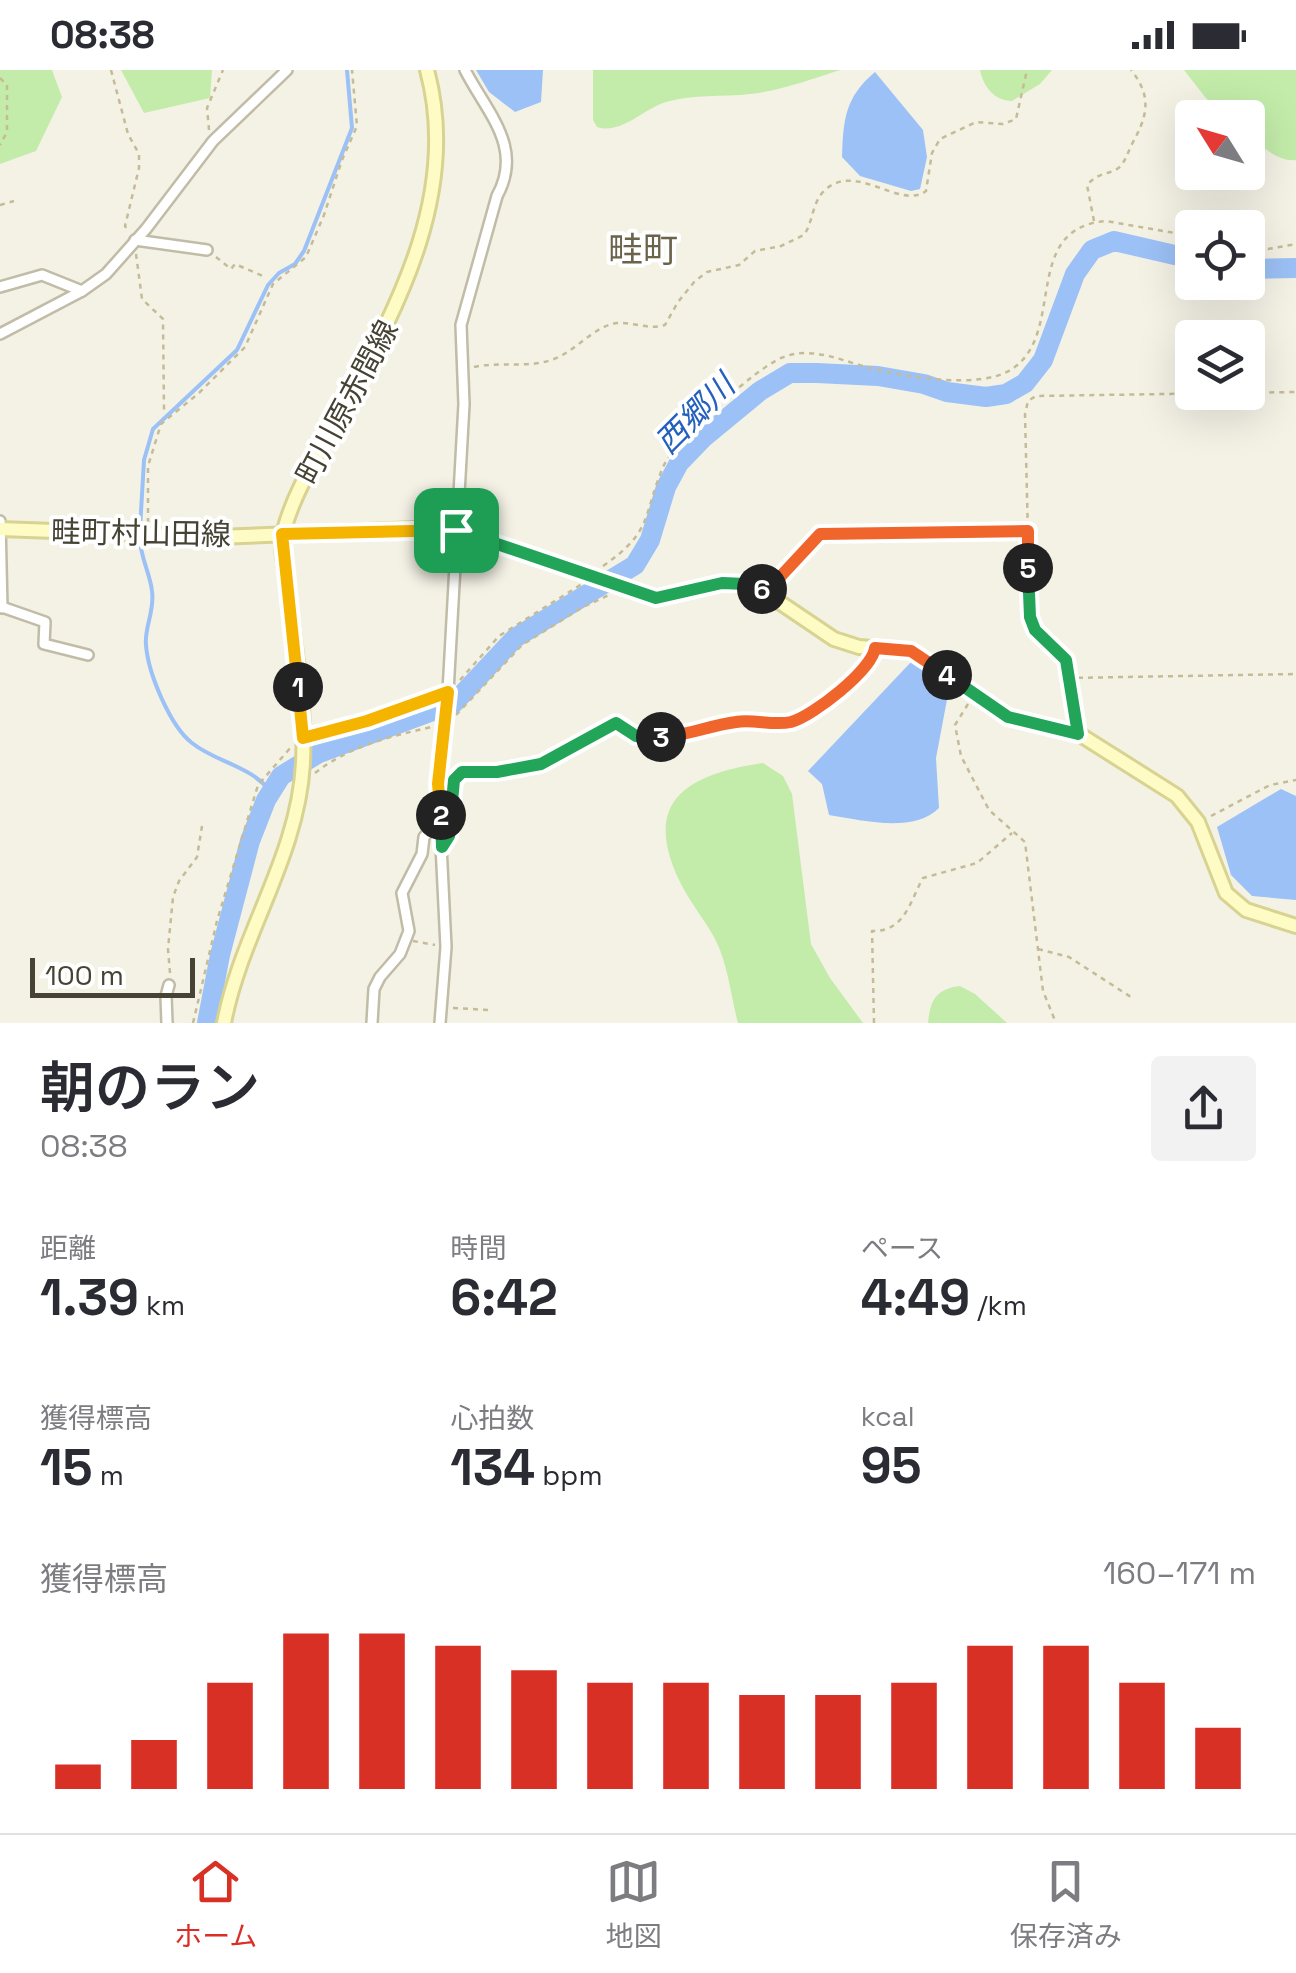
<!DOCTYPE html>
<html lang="ja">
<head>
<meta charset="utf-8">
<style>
  body { margin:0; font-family:"Space Grotesk","Noto Sans JP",sans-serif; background:#f2f2f3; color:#2b2b33; height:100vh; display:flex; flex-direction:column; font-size:38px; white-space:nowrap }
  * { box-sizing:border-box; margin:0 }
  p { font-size:32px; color:#7c7c81 }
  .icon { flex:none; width:55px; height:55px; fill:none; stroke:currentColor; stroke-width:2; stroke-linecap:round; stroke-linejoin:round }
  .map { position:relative; height:953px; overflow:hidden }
  .drawer { display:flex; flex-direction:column; background:#fff; flex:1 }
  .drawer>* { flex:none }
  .needle { width:65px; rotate:307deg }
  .fabs { position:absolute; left:1175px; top:30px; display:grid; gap:20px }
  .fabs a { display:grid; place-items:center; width:90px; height:90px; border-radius:10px; background:#fff; box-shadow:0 10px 40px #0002; font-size:50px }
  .scale { position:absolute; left:30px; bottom:25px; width:165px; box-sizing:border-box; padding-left:10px; border:5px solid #474334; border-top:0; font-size:28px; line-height:35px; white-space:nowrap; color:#474334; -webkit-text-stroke:8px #fff; paint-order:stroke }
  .pin { position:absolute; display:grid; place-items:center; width:85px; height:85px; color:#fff; margin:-42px; border-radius:20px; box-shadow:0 5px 15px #0006 }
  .km { position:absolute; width:50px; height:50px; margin:-25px; border-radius:50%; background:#222; color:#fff; font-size:28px; line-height:50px; text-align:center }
  .round { display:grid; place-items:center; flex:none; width:105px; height:105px; border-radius:10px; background:#f2f2f3 }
  .headline { display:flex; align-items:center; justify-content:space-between; height:170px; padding:0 40px }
  h1 { font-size:55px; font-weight:600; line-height:75px }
  .metrics { display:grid; grid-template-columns:repeat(3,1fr); gap:15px; height:170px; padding:10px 40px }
  .metrics div { display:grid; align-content:center }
  .metrics b { font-size:50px; font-weight:600 }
  .metrics small { font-size:28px; font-weight:400 }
  .metrics p { font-size:28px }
  .chart { height:280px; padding:20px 40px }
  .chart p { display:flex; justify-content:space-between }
  .chart svg { width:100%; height:180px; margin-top:10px; stroke:#d93025; stroke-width:6 }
  .status { display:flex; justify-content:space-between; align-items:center; height:70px; padding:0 50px; background:#fff; direction:ltr }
  .status svg { height:28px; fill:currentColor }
  .dock { display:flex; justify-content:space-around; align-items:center; height:140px; border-top:2px solid #e1e1e2; background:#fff; font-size:28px; color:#7c7c81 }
  .dock a { display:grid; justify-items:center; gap:5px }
  .dock .selected { color:#d93025 }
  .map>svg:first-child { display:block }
  .green { fill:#c3ecaa }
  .water { fill:#9cc1f6 }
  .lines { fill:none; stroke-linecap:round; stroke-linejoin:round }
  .stream { stroke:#9cc1f6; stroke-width:4 }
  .river { stroke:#9cc1f6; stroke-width:20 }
  .street-casing { stroke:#c1bca7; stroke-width:14 }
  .secondary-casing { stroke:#d8d391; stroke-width:18 }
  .path { stroke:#c4bc97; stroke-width:2.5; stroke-dasharray:5 5; stroke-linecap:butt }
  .street { stroke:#fff; stroke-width:9 }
  .secondary { stroke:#fffbc5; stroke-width:12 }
  .split-1-casing { stroke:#fff; stroke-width:20 }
  .split-2-casing { stroke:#fff; stroke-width:20 }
  .split-3-casing { stroke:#fff; stroke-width:20 }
  .split-4-casing { stroke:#fff; stroke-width:20 }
  .split-5-casing { stroke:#fff; stroke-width:20 }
  .split-6-casing { stroke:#fff; stroke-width:20 }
  .split-7-casing { stroke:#fff; stroke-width:20 }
  .split-1 { stroke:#f5b400; stroke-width:12 }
  .split-2 { stroke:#f5b400; stroke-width:12 }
  .split-3 { stroke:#22a559; stroke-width:12 }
  .split-4 { stroke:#f0652b; stroke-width:12 }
  .split-5 { stroke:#22a559; stroke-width:12 }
  .split-6 { stroke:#f0652b; stroke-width:12 }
  .split-7 { stroke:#22a559; stroke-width:12 }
  .labels { text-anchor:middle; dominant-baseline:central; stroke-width:8; stroke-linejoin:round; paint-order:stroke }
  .street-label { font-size:30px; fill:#474334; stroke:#fff }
  .water-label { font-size:32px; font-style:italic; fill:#2461bd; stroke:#fff }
  .quarter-label { font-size:35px; fill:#6b644a; stroke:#fff }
</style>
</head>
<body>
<div class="status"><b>08:38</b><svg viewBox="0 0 49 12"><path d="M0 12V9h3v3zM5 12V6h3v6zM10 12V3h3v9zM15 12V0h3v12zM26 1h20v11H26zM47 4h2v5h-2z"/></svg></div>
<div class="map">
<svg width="1296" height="953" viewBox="0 0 1296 953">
  <rect width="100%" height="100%" fill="#f4f2e5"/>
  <g class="green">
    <polygon points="0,0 52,0 62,27 36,81 0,94"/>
    <polygon points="121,0 212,0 210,28 144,43"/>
    <path d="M593,0H840C812,9 780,21 750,24C722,27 694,24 666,32C643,39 621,65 597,57L593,50Z"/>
    <path d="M980,0H1052L1040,14L1012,31C994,31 983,16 980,0Z"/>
    <path d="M1184,0H1296V90C1278,92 1262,76 1248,66V48L1226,47L1205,27Z"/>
    <path d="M763,693L783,706L792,724L811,874L830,908L863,953H738C731,927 728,895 716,871C706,851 690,833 680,812C640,730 689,704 763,693Z"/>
    <path d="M960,916L975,924L1007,953H928C930,930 936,919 960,916Z"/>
  </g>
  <g class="water">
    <polygon points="476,0 543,0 541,32 515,42 489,22"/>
    <path d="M875,2L923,60L927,87L920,119L911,121L860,106L842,87C843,50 845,27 875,2Z"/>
    <path d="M912,591L949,619L936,688L939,738C913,764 862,750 829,745L822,714L808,701Z"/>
    <polygon points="1281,719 1296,726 1296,830 1252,826 1231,805 1217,757"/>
  </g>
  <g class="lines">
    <g class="stream">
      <polyline points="140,459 144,390 153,359 237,280 268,215 279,203 295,194 304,181 352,58 347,0"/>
      <path d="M140,468C140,487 150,503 152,521C155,541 144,558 146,575C148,603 170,656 192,673C217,693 250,695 271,722"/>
    </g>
    <g class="river">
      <polyline points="1248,199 1296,198"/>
      <polyline points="207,953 220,885 250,771 266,730 281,706 319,683 454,633 515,568 635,495 650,470 666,417 679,393 703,368 760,321 790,303 817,303 878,306 924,314 947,322 986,327 1006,324 1025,313 1043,290 1075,204 1092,180 1114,171 1192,189"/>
    </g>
    <g class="street-casing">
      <g id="street">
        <polyline points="135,170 207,180"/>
        <polyline points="0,217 42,205 82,221"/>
        <polyline points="0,264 82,221 106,204 146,159 213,71 287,0"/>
        <polyline points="0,451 2,538"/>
        <polyline points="2,537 45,552 44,574 88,585"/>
        <polyline points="167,953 166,926 169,915"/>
        <polyline points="372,953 374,919 380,907 400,884 409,861 402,823 422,784 424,767 441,747"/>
        <path d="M440,953L446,877L438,714L448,622L464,334L461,255L497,126C524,77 487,43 465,0"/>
      </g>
    </g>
    <g class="secondary-casing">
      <g id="secondary">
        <polyline points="0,459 217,467 441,458 457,460 656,527 722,513 757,517 834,569 859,577 911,581 1008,647 1079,664 1177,726 1198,752 1226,823 1246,840 1296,856"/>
        <path d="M224,953C241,863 298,787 303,693C306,636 293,570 287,512C285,496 279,475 284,460C294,423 315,390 333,357C391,248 462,129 427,0"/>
      </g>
    </g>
    <g class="path">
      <polyline points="111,0 128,64 139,84 139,98 125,156 128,161"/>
      <polyline points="0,8 7,15 7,62 0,75"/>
      <polyline points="209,60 207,38 223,0"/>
      <polyline points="0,135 14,131"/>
      <path d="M1094,151L1087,115C1101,100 1110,106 1121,96C1126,89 1128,82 1132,74C1147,47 1153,27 1131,0"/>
      <polyline points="1248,176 1268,179 1296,174"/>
      <polyline points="136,184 142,229 163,249 164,340"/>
      <polyline points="216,187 231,199 235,194 265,207"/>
      <path d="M474,297C501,291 528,299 554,289C576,281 594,256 617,253C633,252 649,260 665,255L678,232L695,211L707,202L739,195L755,181L781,176L804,165C813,152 812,134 823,122C854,89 900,141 926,121L932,83L940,69L976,52L1003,54L1016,49L1027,0"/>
      <polyline points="148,453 148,396 161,354 199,323 245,277 273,214 306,187 324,145 342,90 357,56 352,0"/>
      <path d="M603,496C655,460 642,445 664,395C677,369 754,300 781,288C811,275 842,291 870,298C906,307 981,320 1012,299C1067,263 1020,158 1106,151L1192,166"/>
      <polyline points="772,516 820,463 1026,461"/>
      <polyline points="1068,608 1296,604"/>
      <polyline points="460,610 499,566 582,514"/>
      <polyline points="968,634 955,655 961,686 989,740 1025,772 1043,921 1056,953"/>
      <polyline points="456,645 522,575 583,537 609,525"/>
      <polyline points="1076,653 1066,590 1035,560 1030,547 1025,344 1028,331 1036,326 1296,322"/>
      <polyline points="317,665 438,627"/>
      <path d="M315,703C351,675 392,666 436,656"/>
      <path d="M451,744L453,710L462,702H497L541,694L616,653C659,682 688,660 733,652C757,648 780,657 802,647C827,636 855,610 873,589"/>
      <polyline points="1211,746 1270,715 1296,710"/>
      <polyline points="413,871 435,875"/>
      <polyline points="1038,879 1069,887 1134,929"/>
      <polyline points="170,903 168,879 173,827 179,811 197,787 202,756"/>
      <polyline points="453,938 489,940"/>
      <polyline points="193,953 217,851 258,715 292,676"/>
      <path d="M874,953L872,861C905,862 910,831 923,808L977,793L1012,763"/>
    </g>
    <use href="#street" class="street"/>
    <use href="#secondary" class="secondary"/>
  </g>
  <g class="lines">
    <g class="split-1-casing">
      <polyline id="split-1" points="298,617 282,464 456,460"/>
    </g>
    <g class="split-2-casing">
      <polyline id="split-2" points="298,617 303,668 367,651 448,622 438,714 441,745"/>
    </g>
    <g class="split-3-casing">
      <polyline id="split-3" points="441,745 442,777 449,766 454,710 462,702 497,702 541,694 616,653 636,666 661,667"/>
    </g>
    <g class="split-4-casing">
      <path id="split-4" d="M661,667C687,666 711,655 736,652C754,649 773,656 791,652C813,646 872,600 875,578L911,581L947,605"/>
    </g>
    <g class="split-5-casing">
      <polyline id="split-5" points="947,605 1008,647 1078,664 1066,590 1035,560 1030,547 1028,498"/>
    </g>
    <g class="split-6-casing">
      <polyline id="split-6" points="762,519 767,521 820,464 1028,461 1028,498"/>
    </g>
    <g class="split-7-casing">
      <polyline id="split-7" points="456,460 656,528 722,513 746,514 762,519"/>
    </g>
    <use href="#split-1" class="split-1"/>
    <use href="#split-2" class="split-2"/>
    <use href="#split-3" class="split-3"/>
    <use href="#split-4" class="split-4"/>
    <use href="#split-5" class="split-5"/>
    <use href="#split-6" class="split-6"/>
    <use href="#split-7" class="split-7"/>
  </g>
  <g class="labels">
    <g class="street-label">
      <text transform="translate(347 332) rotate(-62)">町川原赤間線</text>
      <text transform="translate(141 463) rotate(1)">畦町村山田線</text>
    </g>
    <g class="water-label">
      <text transform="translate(695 344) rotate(-45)">西郷川</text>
    </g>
    <g class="quarter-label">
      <text x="643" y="180">畦町</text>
    </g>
  </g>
</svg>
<div class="fabs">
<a><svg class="needle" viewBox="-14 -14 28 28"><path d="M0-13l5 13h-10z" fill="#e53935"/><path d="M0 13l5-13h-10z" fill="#7c7c81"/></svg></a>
<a><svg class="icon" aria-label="locate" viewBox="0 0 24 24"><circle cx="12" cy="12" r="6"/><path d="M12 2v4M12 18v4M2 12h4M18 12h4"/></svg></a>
<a><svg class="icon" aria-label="layers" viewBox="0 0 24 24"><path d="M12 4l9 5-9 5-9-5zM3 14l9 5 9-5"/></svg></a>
</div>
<div class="scale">100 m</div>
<div class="pin" style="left:456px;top:460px;background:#1e9e55"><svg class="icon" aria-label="arrive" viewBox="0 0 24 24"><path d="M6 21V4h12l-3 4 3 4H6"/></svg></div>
<b class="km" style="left:298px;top:617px">1</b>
<b class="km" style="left:441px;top:745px">2</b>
<b class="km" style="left:661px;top:667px">3</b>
<b class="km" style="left:947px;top:605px">4</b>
<b class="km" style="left:1028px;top:498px">5</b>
<b class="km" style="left:762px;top:519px">6</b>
</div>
<section class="drawer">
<div class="headline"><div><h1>朝のラン</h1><p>08:38</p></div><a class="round"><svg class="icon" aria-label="share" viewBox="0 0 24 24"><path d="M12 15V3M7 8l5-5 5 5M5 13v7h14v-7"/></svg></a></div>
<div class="metrics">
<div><p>距離</p><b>1.39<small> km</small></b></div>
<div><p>時間</p><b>6:42</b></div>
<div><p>ペース</p><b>4:49<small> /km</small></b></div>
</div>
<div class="metrics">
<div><p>獲得標高</p><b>15<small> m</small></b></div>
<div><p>心拍数</p><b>134<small> bpm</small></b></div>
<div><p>kcal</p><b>95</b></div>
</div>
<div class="chart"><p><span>獲得標高</span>160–171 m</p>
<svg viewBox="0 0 160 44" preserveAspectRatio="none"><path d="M5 44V38M15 44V32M25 44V18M35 44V6M45 44V6M55 44V9M65 44V15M75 44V18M85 44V18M95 44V21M105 44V21M115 44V18M125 44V9M135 44V9M145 44V18M155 44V29"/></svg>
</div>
</section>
<nav class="dock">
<a class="selected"><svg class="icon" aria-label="home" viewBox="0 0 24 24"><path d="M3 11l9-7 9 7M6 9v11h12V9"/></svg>ホーム</a>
<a><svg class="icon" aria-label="map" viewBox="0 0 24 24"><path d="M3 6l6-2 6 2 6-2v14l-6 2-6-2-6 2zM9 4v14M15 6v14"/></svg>地図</a>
<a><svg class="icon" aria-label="saved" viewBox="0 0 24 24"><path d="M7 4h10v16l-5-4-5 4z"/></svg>保存済み</a>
</nav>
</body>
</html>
